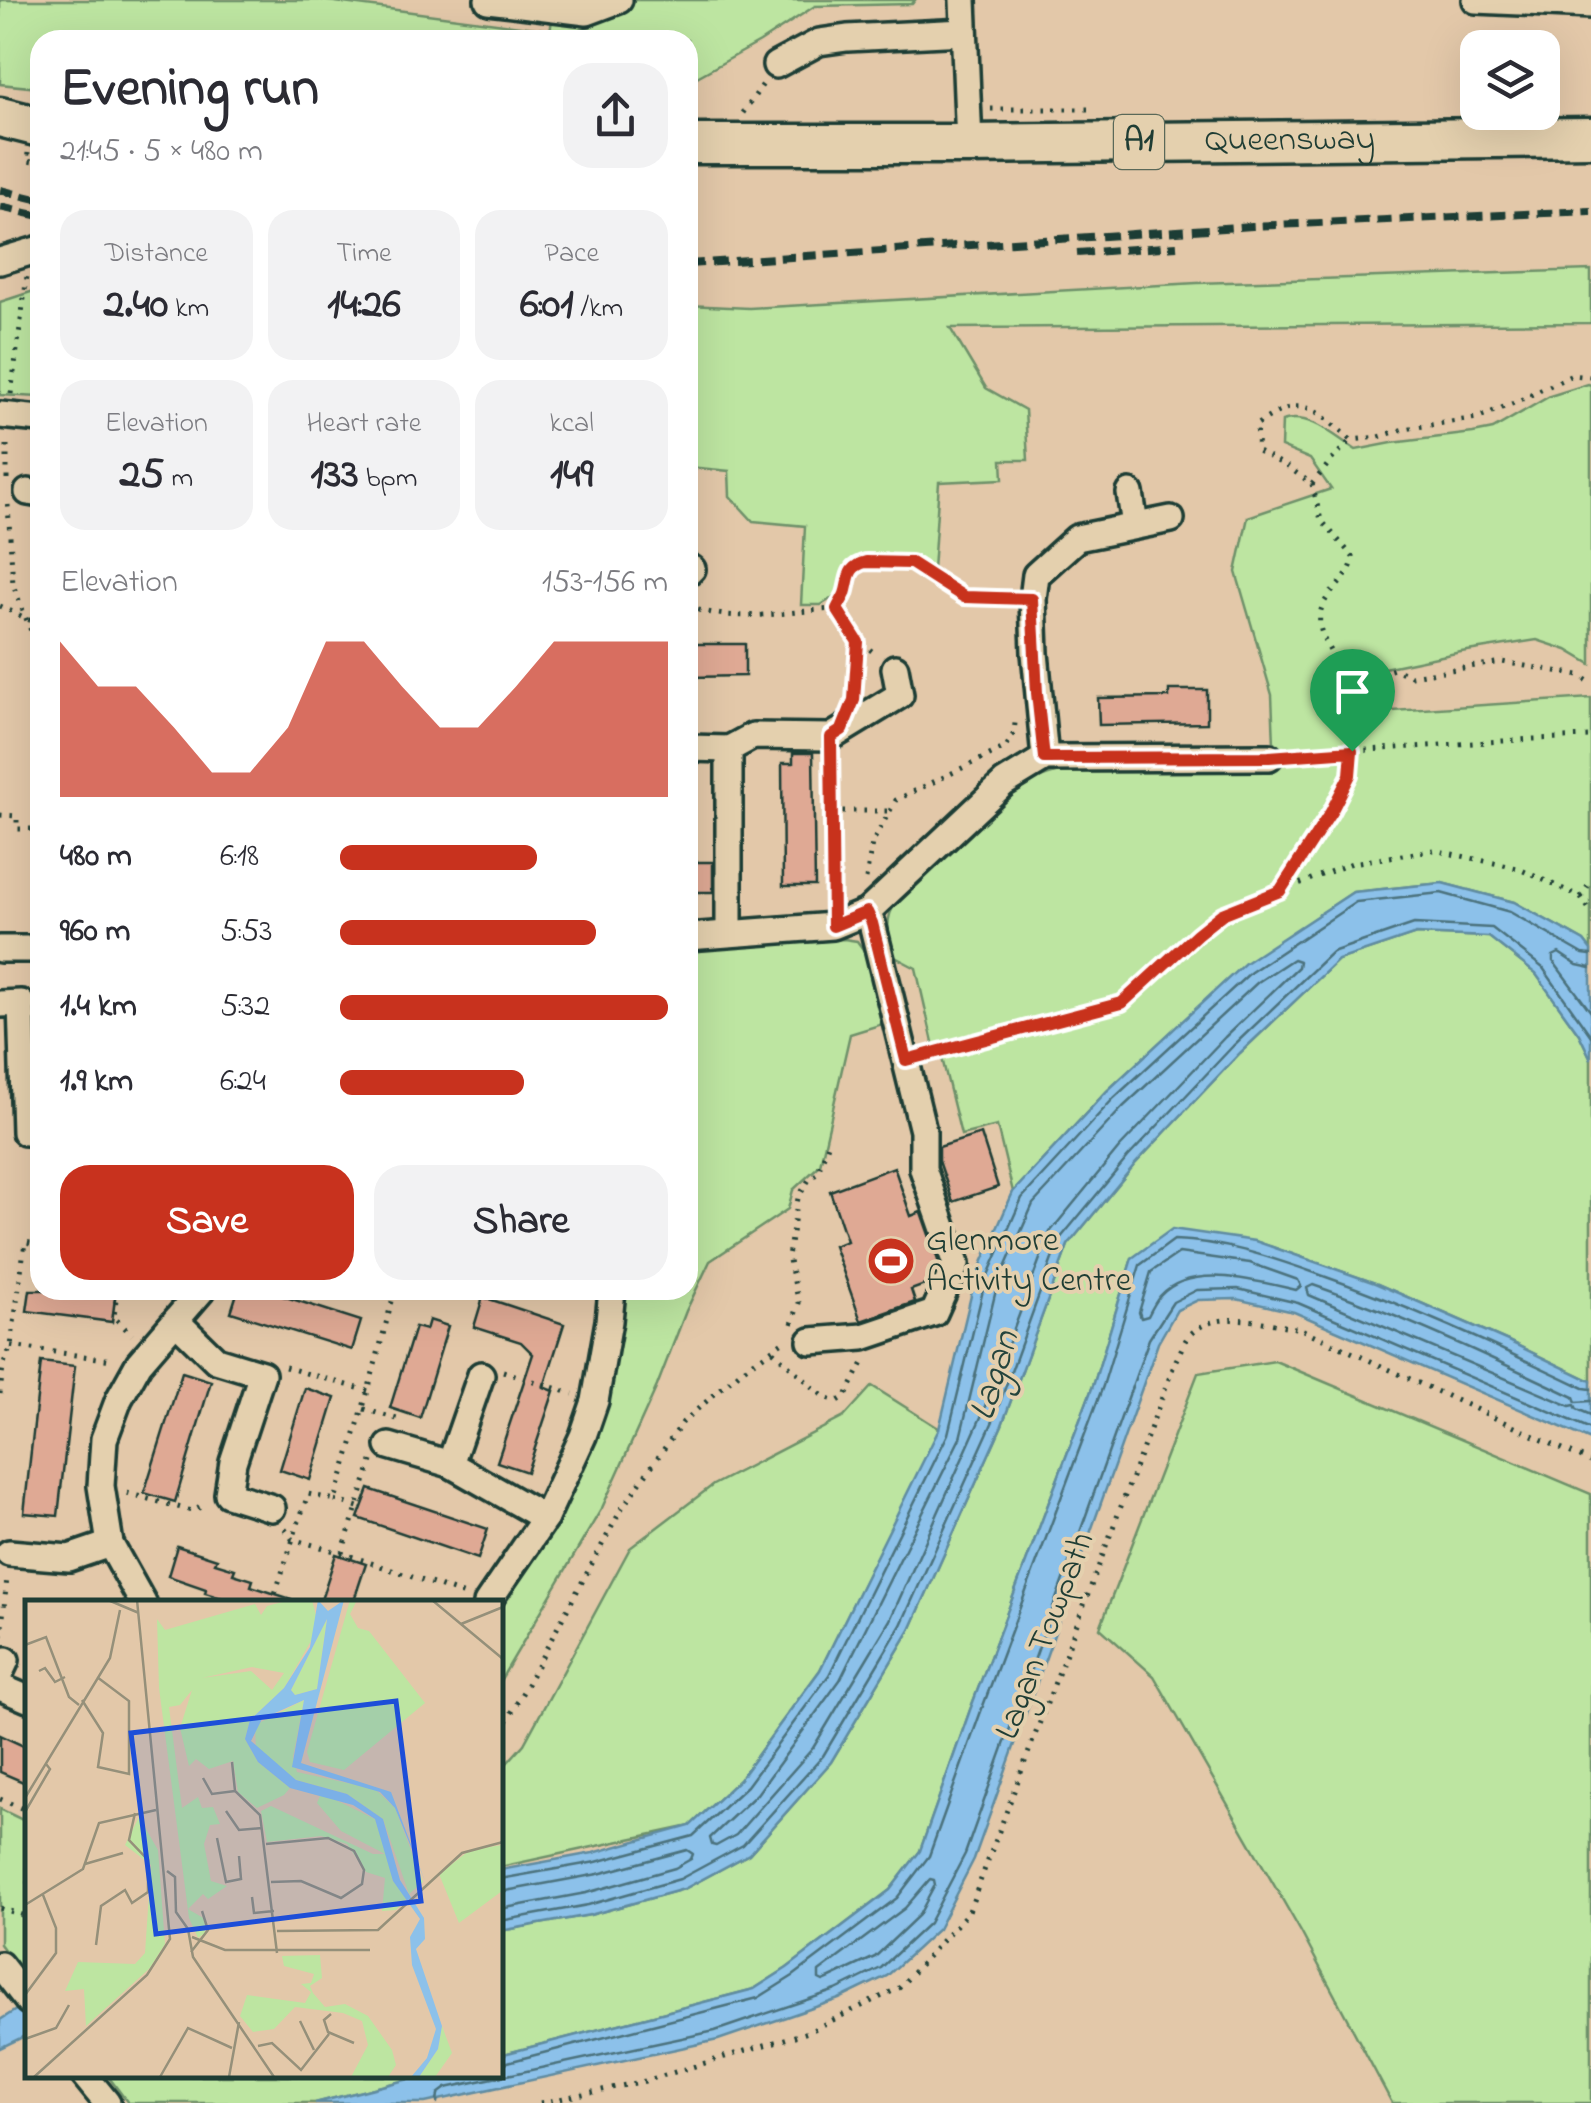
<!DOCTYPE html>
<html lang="en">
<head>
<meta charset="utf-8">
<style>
  body { margin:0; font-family:"Indie Flower",sans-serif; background:#f2f2f3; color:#2b2b33; height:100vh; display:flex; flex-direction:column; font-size:38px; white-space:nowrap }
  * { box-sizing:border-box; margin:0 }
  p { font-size:32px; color:#7c7c81 }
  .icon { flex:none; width:55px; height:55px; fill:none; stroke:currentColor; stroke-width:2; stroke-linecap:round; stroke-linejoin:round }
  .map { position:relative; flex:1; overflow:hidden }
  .panel { position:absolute; left:30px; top:30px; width:668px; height:1270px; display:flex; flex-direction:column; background:#fff; border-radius:30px; box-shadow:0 10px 40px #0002 }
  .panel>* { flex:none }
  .buttons { position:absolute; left:1460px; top:30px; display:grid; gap:20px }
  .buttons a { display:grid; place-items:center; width:100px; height:100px; border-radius:20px; background:#fff; box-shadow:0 10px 40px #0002; font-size:50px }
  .pin { position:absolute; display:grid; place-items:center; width:85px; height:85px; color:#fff; margin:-102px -42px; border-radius:50% 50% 50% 0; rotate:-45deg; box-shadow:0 0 10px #0007 }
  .pin .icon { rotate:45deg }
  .round { display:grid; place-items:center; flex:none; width:105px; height:105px; border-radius:30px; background:#f2f2f3 }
  .overview { display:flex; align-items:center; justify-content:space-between; height:170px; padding:0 30px }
  h1 { font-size:55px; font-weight:700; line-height:75px }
  .figures { display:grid; grid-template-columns:repeat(3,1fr); gap:15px; height:170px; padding:10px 30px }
  .figures div { display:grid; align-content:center; border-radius:25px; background:#f2f2f3; text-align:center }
  .figures b { font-size:42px; font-weight:700 }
  .figures small { font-size:28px; font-weight:400 }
  .figures p { font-size:28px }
  .chart { height:280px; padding:20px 30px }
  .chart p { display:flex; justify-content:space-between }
  .chart svg { width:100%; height:180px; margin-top:10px; fill:#c8321e; opacity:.7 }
  .cta { display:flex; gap:20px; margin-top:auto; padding:20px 30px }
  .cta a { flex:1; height:115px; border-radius:30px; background:#c8321e; color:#fff; font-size:40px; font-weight:700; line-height:115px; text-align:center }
  .cta a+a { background:#f2f2f3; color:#2b2b33 }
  ul { padding:0 30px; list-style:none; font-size:32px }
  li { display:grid; grid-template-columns:160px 120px 1fr; align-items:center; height:75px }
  li i { height:25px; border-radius:12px; background:#c8321e }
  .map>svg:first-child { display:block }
  .green { fill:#bde5a1; stroke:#6e916a; stroke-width:2.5 }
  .water { fill:#8cc1ea; stroke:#608ca1; stroke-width:2.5 }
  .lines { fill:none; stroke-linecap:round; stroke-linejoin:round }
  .shore { stroke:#4b727d; stroke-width:2.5 }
  .building { fill:#dfa994; stroke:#1f3d34; stroke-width:2.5 }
  .minor-casing { stroke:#1f3d34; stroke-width:32 }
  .highway-casing { stroke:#1f3d34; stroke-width:45 }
  .path { stroke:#1f3d34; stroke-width:5; stroke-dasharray:2.5 8; stroke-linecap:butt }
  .minor { stroke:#e4d0ae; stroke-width:25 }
  .highway { stroke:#e4d0ae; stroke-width:38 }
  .rail { stroke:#1f3d34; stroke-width:8; stroke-dasharray:15 8; stroke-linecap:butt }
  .route-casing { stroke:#fff; stroke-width:20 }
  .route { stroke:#c8321e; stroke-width:12 }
  .labels { text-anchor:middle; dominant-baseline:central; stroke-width:8; stroke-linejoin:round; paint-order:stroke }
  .shield { fill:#e4d0ae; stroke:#5a6959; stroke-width:2.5 }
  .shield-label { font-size:32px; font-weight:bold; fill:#1f3d34 }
  .street-label { font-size:35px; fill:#1f3d34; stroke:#e4d0ae }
  .poi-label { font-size:35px; fill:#1f3d34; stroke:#e4d0ae; text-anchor:start }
  .water-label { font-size:38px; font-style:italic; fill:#24443d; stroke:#e4d0ae }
  .inset-road { fill:none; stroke:#95907a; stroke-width:2.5 }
  .view { fill:#1d4ed8; fill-opacity:0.15; stroke:#1d4ed8; stroke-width:5 }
  .inset-edge { fill:none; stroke:#1f3d34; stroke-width:5 }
</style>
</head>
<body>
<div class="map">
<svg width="1591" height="2103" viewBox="0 0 1591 2103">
  <rect width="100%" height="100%" fill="#e3c8a9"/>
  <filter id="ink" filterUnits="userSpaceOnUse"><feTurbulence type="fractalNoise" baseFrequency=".01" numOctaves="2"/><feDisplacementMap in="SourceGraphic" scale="20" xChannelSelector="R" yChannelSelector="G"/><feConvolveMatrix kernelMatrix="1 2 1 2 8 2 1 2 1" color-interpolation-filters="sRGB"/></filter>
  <g filter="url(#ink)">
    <g class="green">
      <polygon points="0,0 320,0 550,30 557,0 915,0 912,4 815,6 760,42 688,82 688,40 40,40 40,88 0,84"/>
      <polygon points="1591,270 1591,323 950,328 986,388 1025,410 1028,460 1002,460 1003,479 939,482 933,570 911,558 870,558 856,562 844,576 842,592 821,605 801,605 805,526 753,521 730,496 729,471 688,467 688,305 749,308 1197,283"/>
      <polygon points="40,289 40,397 0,395 0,302"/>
      <path d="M1588,384L1591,385V664L1567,650L1537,640L1461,652L1379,669L1393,711L1591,698V950L1584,941L1514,902L1442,883L1353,892L1245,964L1107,1091L1013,1192L997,1126L961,1135L940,1050L935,1051L916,968L895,957C889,936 883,921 896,902L1014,791C1037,777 1058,771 1085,767L1275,769L1272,695L1236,572L1248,517L1331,489L1310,459L1281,447L1282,421C1310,412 1334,436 1356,450L1392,443L1473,433L1493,429L1550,396Z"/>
      <polygon points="1416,934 1489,937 1536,974 1579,1034 1591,1059 1591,1381 1508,1341 1375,1283 1255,1241 1132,1258 1094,1383 970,1710 920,1851 890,1890 787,1968 754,1989 500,2055 500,1931 590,1915 684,1889 749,1854 831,1762 910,1630 1002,1425 1068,1245 1135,1164 1240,1053 1338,960"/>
      <polygon points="844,939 857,941 865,952 886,1023 850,1034 820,1165 793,1190 788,1209 710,1261 686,1311 657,1386 602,1508 500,1681 500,1603 554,1527 586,1463 611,1383 623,1290 688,1290 688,951"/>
      <polygon points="1275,1361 1591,1494 1591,2103 1392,2103 1301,1932 1154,1676 1100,1628 1198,1373"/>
      <polygon points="872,1386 940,1429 820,1670 739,1780 690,1826 500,1867 500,1771 524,1744 630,1548 713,1485 844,1417"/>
      <polygon points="0,1809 27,1822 27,1981 0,1944"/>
      <polygon points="108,2076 421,2076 315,2103 128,2103"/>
    </g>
    <g class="water">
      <polygon points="1442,883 1514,902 1584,941 1591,950 1591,1059 1579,1034 1536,974 1489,937 1416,934 1338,960 1240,1053 1135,1164 1068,1245 1002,1425 910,1630 831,1762 749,1854 684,1889 590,1915 500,1931 500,1870 593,1853 690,1826 739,1780 820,1670 939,1429 975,1279 1013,1192 1107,1091 1245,963 1353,892"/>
      <polygon points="1172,1229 1255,1241 1375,1283 1508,1341 1591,1381 1591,1440 1294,1312 1236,1299 1198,1300 1177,1310 1158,1343 974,1859 938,1929 887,1976 839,1999 718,2040 425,2103 315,2103 421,2076 500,2076 500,2055 754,1989 787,1968 890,1890 920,1851 970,1710 1094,1383 1132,1258"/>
      <polygon points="27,2003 27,2035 0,2048 0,2020"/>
    </g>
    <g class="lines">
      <g class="shore">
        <polygon points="1293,959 1299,961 1298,967 1225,1037 1119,1148 1050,1232 981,1417 890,1620 813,1748 736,1835 716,1846 712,1845 710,1838 757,1794 840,1680 960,1438 997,1286 1033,1204 1123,1107 1258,982"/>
        <polyline points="1591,968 1577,965 1559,953 1553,956 1553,961 1591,1012"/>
        <path d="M1179,1253L1250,1263L1298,1280L1301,1286L1296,1290C1258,1281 1190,1262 1160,1296C1155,1302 1151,1310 1148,1316L1141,1318L1139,1312L1151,1272Z"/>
        <path d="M1591,1401L1576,1402L1574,1397C1488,1356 1402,1316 1313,1285L1307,1288L1309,1295L1570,1406L1575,1405L1577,1409L1591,1415"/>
        <polyline points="500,1879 596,1862 693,1836 747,1786 829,1675 948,1434 985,1282 1022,1198 1114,1098 1251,972 1356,902 1441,893 1510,912 1583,954 1591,955"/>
        <polygon points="930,1879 934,1880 935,1885 919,1915 875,1957 830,1978 823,1981 819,1979 819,1972 905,1908"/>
        <polyline points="500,1892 598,1874 687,1850 693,1854 691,1859 675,1868 586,1893 500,1909"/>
        <polyline points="500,1921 588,1905 680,1879 743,1845 823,1756 901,1625 993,1421 1059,1240 1128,1157 1233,1046 1332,952 1414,924 1492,928 1543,968 1591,1036"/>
        <path d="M500,2064L758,1998L793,1976L897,1898L929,1856L980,1714L1103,1386L1140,1265L1174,1240C1222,1241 1270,1257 1315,1273C1407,1305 1496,1346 1584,1388L1591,1389"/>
        <polyline points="437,2103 438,2094 446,2088 715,2031 836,1990 881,1968 929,1923 965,1854 1149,1339 1173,1302 1197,1290 1238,1289 1298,1303 1591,1429"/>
      </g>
    </g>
    <g class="building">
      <polygon points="689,644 745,644 745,676 689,677"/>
      <polygon points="1169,690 1207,690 1207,723 1099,725 1098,698 1169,697"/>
      <polygon points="793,753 813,753 815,886 783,886 782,763 793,763"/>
      <rect x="688" y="862" width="25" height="30"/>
      <polygon points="981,1134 998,1187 953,1202 939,1161 939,1147"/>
      <polygon points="894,1167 911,1216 921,1212 939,1263 930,1283 911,1290 915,1302 861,1321 834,1246 847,1241 830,1191"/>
      <polygon points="30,1290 116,1290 112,1322 27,1311"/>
      <polygon points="238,1290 264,1290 361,1321 352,1350 231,1312"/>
      <polygon points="483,1297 564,1324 544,1387 554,1391 527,1472 497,1462 533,1354 521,1342 474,1327"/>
      <polygon points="429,1320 448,1326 420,1418 390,1408 415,1327 426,1330"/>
      <polygon points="41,1362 75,1366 58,1516 24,1513"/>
      <polygon points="182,1372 211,1381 175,1502 144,1493"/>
      <polygon points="305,1388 335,1398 310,1480 280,1470"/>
      <polygon points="369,1489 488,1529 478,1559 358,1518"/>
      <polygon points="177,1546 217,1559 215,1563 235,1569 233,1574 253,1580 251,1586 291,1599 291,1603 223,1603 225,1599 205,1593 206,1589 168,1576"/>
      <polygon points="336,1554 366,1564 353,1603 320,1603"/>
      <polygon points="0,1735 28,1748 28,1784 0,1772"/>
    </g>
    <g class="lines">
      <g class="minor-casing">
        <g id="minor">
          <polyline points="488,0 587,12 619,0"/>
          <polyline points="963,0 969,144"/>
          <polyline points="1476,0 1591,5"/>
          <polyline points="776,65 819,42 847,38 964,32"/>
          <polyline points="0,261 40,249"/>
          <polyline points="0,415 40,419"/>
          <polyline points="28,492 40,494"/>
          <polyline points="1130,493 1135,525"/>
          <polyline points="688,573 692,569"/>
          <polyline points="688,748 729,749"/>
          <polyline points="1045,758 1035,653 1033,599 1036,575 1077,538 1171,519"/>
          <polyline points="729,933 729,749 753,736 831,737 900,695 895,668"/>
          <polyline points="688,937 833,926 867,912 1004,783 1045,758 1269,757"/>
          <polyline points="0,949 40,949"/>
          <polyline points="0,1004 21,1003 25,1132 40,1132"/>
          <polyline points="176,1321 216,1360 262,1374 233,1462 228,1494 272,1508"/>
          <polyline points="811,1341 863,1337 934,1313 956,1264 923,1169 923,1131 872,923 867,912"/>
          <polyline points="389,1446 450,1464 545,1518"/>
          <polyline points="450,1464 481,1375"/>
          <polyline points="9,1553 69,1558 110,1544"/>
          <polyline points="143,1603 110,1544 101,1486 104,1439 119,1399 139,1363 202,1290"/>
          <polyline points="487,1603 545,1518 583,1436 595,1401 609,1321 612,1290"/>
          <polyline points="0,1673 6,1660"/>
          <polyline points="0,1687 28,1699"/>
          <polyline points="0,1965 28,2001"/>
          <polyline points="85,2076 107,2103"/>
        </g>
      </g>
      <g class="highway-casing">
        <g id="highway">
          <polyline points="0,117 40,127"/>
          <path id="s1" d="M688,144H969L1591,137"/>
        </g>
      </g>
      <g class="path">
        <polyline points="991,109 1095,109"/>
        <polyline points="743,113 763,84"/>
        <polyline points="28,153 27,161 40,163"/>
        <polyline points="11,394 27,276"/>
        <polyline points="7,479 7,440"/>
        <polyline points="1312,484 1334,457 1351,440"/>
        <polyline points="8,505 13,585 40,654"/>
        <polyline points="0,606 40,625"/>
        <path d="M688,608C700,610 714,614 726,615C763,618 800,610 837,609L846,592L847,578L858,564L866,562L911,563L964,597L1008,598"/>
        <polyline points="837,609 859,641 877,655"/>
        <polyline points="1340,685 1394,669 1411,676 1502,662 1579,675 1591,683"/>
        <polyline points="854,693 859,641"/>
        <polyline points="1292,755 1533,739 1591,737"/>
        <polyline points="831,760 833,899"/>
        <polyline points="832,811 888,811"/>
        <polyline points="0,815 17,816 17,829 40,829"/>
        <polyline points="866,879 872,843 896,800 1006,747 1014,733 1015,723"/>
        <path d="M1280,891C1302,857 1355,789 1352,749C1350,724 1343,698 1338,673C1335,652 1317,638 1320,615C1323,591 1352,581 1353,557L1321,520L1312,484L1288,467L1258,451L1256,425C1304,393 1311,406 1351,440L1379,437L1404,429L1477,418L1514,403L1572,375L1591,377"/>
        <polyline points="1581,897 1591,881"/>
        <polyline points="926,1054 1122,1003 1222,914 1352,863 1434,850 1517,868 1581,897 1591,912"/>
        <polyline points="117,1290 114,1317 132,1335"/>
        <polyline points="792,1324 799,1303 788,1256 798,1198 810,1178 817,1174 829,1142"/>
        <polyline points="11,1346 112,1360"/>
        <polyline points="773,1351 824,1397 838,1401 846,1396 865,1359"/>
        <polyline points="285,1367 368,1391"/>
        <polyline points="503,1371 573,1394"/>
        <polyline points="0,1394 3,1366 11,1346 25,1242 40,1245"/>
        <polyline points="364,1409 397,1419 396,1423"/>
        <polyline points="127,1493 192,1511 207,1504"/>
        <polyline points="335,1500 358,1507"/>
        <polyline points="285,1529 292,1539 342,1553 465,1595"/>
        <polyline points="342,1553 372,1461"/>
        <polyline points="272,1603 308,1494 335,1500 368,1391 395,1290"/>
        <polyline points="1,1637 7,1578"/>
        <polyline points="500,1730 505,1725 622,1508 683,1422 742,1370 787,1339"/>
        <polyline points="0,1799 28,1811"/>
        <polyline points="0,1908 28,1917"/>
        <path d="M540,2103L645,2081L808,2032L899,1988L969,1911L1176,1360C1180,1353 1183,1344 1187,1338C1213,1306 1268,1324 1301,1329L1591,1462"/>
      </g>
      <use href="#minor" class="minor"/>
      <use href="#highway" class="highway"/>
      <g class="rail">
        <polyline points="0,190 40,200"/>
        <polyline points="0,207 40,216"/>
        <polyline points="1077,253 1177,246"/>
        <polyline points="688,264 1252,226 1591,211"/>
      </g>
    </g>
  </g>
  <g class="lines" filter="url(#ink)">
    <g class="route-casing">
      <path id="route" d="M866,562L911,563L964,597L1032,599L1037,693L1044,758L1269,757L1352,751L1350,775L1331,812L1280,891L1222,914L1197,934L1122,1003L906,1060L872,923L867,912L833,926L831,737L842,730L854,700L858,642L837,609C839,604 843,599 845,594C850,579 846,567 866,562Z"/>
    </g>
    <use href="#route" class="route"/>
  </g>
  <defs>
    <g id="stadium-disc" transform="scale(2.5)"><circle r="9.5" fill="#c8321e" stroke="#e4d0ae"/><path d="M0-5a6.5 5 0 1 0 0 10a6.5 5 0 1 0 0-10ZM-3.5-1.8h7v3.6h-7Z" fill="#fff"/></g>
  </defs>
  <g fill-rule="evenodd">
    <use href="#stadium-disc" x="891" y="1261"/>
  </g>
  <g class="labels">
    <rect class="shield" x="1114" y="115" width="50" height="54" rx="8"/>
    <g class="shield-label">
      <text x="1139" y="142">A1</text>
    </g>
    <g class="street-label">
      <text stroke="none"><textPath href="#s1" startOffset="602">Queensway</textPath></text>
      <text transform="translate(1046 1636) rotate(-69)">Lagan Towpath</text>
    </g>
    <g class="poi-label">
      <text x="926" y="1241">Glenmore<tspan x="926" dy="40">Activity Centre</tspan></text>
    </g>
    <g class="water-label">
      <text transform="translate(996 1376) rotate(-73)">Lagan</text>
    </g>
  </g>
  <g transform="translate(25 1600)">
    <rect width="478" height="478" fill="#e3c8a9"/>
    <path d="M265,0H287L294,27L259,88L225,120L220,139L233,162L265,188L259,195L232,208L213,192L208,161L184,169L171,159L164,166L155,128L167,90L155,105L144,107L157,208L173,197L177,208L188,207L195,224L185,225L179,244L186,281L202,286L183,299L178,294L163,309L180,319V333L173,338L164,318L134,88L132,19L140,30L230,4L236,15L242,6ZM227,67L259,73L247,90L226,71L177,78ZM325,0H332L325,14L333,28L344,31L400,103L319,170L285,162L282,152ZM302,19L292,89L270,95L266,90ZM279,100L268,157L272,172L350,189L370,208L398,282L384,294L358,219L322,194L271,180L231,150L230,125ZM296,193L350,219L362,254L368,281L382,298L371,310L357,311L360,278L341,272L322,244L296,236L242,242L236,211L246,206L348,254H360L316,231L292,203ZM114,217L133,250L140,344L125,368L61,426L59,389L40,391L53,362L110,364L120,353L126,265L100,245ZM477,245V291L434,323L414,274L445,250ZM295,355L297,378L285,386L288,393L300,407L320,404L343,416L367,450L371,465L363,477H326L343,445L337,421L318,413L270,407L249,429L228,432L215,416L222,395L280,403L286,392L276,384L286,383L289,374L259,366L257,356ZM417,426L427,453L410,477H394L413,449Z" fill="#bde5a1" fill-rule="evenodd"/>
    <path d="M293,0L303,11L319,0L276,163L366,192L400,281L370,208L355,192L267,167L279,100L237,119L226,141L271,180L322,194L358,219L375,280L399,318L400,339L391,349L417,426L413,449L394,477H386L402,458L411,429L387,365L385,337L395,319L368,281L350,219L328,205L265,188L233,162L220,139L225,120L259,88L285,47ZM302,19L292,89L270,95L266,90Z" fill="#8cc1ea" fill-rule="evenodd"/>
    <path class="inset-road" d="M83,0L114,13M407,0L478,59M436,24L478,7M0,45L21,37L44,97L54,105M14,71L20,68L30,82L40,77M57,100L78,133L73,167L104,174V101L72,77M207,162L210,191L235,215L252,353M178,178L187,194L210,191M0,198L85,58L95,10M201,211L214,230L237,228M0,212L25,169L21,164M192,238L201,282L216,279L214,256M241,244L303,238L329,251L339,270L337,284L316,298L276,281L246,282M60,264L98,253M142,271L150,277L151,312L163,329L168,357L249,477M227,297L229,313L249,311M0,305L58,269L74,223L131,210M252,331L353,330L437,253L478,242M167,337L200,350H345M71,345L76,306L100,290L107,303L123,292V260L104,240L110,213M166,352L183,330L177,311M0,395L31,353V328L18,295M306,414L299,420L303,432L329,443M275,421L289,450M0,439L31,428L44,405M233,446L247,443L276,470L304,434M9,477L122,375L145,339L112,0M135,477L163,428L207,448M204,477L214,422"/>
    <path class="view" d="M371,101L396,301L131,334L106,133Z"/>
    <rect width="478" height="478" class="inset-edge"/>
  </g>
</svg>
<div class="buttons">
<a><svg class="icon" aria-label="layers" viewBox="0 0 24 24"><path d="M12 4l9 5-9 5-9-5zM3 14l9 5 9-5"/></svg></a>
</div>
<div class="pin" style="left:1352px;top:751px;background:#1e9e55"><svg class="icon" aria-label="arrive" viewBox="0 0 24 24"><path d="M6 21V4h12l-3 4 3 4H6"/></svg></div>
<section class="panel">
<div class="overview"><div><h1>Evening run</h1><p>21:45 · 5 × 480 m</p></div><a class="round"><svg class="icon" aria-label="share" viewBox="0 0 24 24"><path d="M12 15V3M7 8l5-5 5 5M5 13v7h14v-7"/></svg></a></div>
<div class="figures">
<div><p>Distance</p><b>2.40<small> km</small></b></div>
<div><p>Time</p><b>14:26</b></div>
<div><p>Pace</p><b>6:01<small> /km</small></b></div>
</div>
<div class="figures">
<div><p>Elevation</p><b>25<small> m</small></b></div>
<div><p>Heart rate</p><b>133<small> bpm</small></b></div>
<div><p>kcal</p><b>149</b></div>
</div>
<div class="chart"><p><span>Elevation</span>153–156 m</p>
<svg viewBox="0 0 160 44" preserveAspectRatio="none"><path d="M0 44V6L10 17L20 17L30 27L40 38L50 38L60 27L70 6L80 6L90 17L100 27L110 27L120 17L130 6L140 6L150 6L160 6V44z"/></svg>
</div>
<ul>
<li><b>480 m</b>6:18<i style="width:60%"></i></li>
<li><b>960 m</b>5:53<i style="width:78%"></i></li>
<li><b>1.4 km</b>5:32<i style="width:100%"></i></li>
<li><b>1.9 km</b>6:24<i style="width:56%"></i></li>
</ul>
<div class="cta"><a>Save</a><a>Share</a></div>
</section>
</div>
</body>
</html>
